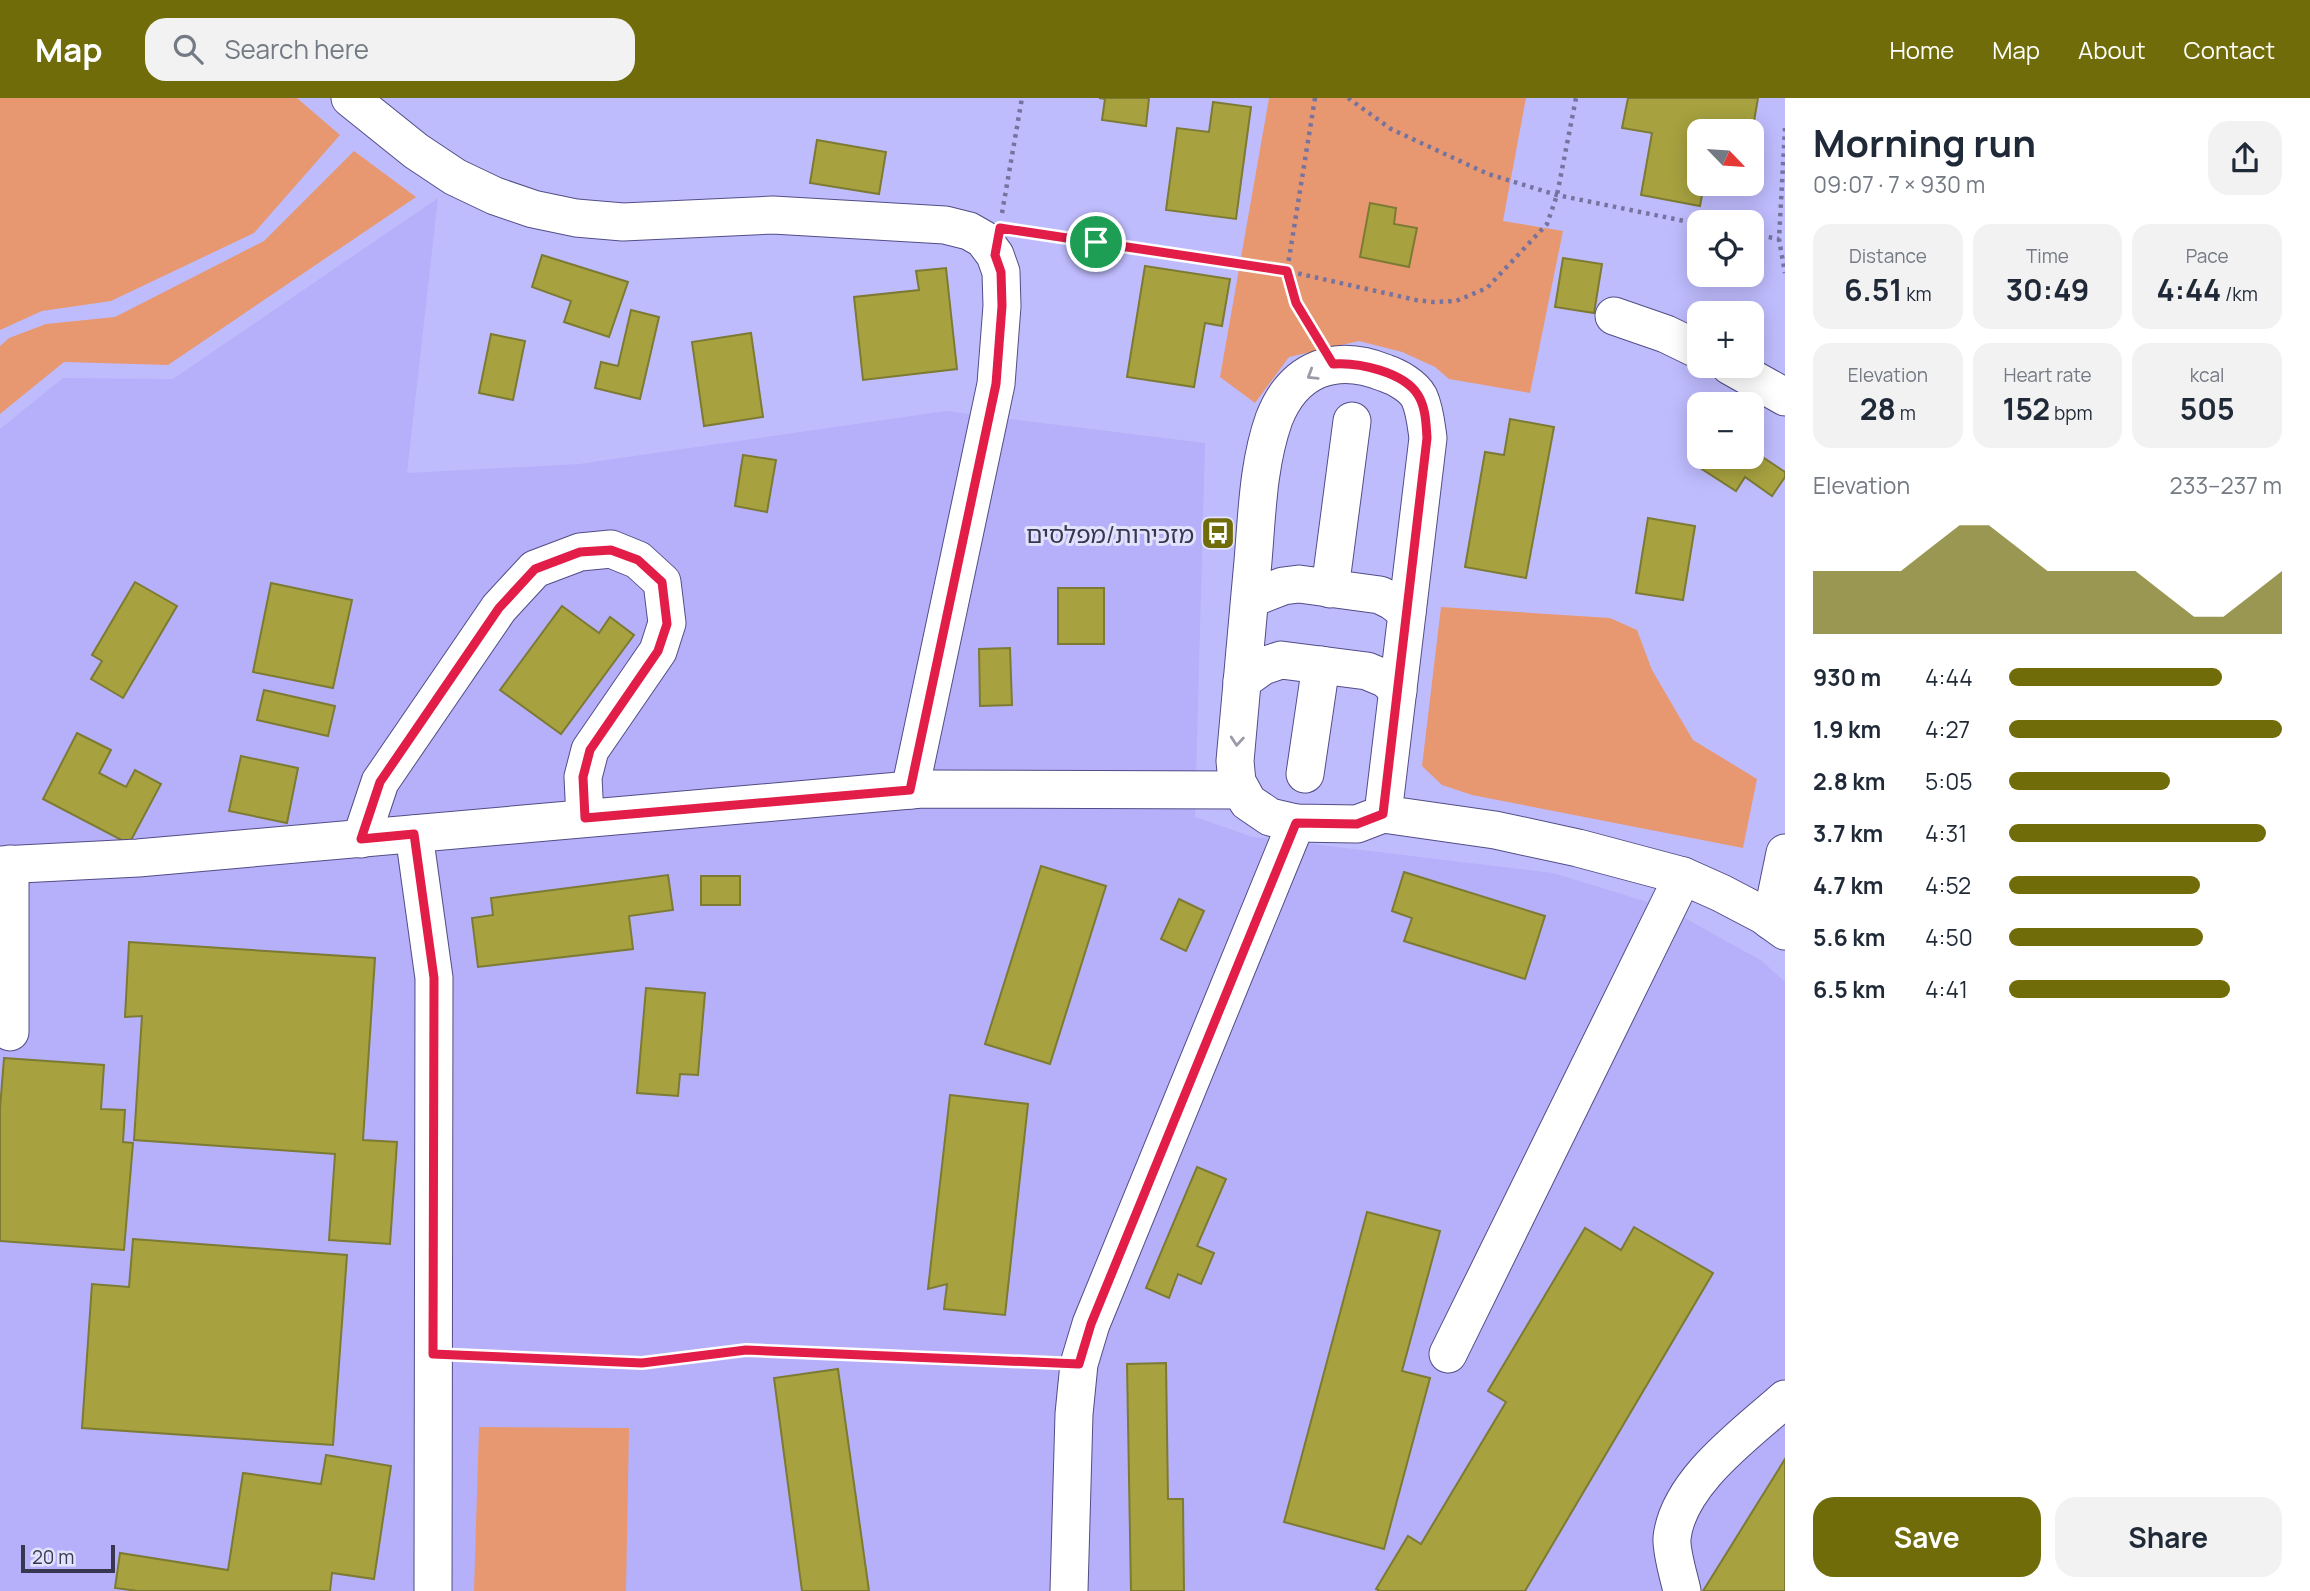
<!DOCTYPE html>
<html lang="en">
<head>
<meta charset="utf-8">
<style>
  body { margin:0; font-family:Manrope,"Noto Sans Hebrew",sans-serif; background:#f2f2f3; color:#1f2937; height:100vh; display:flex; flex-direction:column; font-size:26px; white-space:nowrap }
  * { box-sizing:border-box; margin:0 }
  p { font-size:23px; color:#747a83 }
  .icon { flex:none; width:38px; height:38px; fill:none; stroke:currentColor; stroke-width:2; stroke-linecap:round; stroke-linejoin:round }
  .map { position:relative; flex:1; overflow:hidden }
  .details { display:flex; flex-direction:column; background:#fff; width:525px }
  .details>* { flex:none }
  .needle { width:46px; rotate:115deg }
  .fabs { position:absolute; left:1687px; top:21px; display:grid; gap:14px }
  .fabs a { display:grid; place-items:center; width:77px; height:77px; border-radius:14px; background:#fff; box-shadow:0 4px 18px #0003; font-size:35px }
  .scale { position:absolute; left:21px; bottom:18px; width:94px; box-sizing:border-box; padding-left:7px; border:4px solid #383650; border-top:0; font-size:19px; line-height:24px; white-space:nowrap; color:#383650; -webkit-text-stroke:5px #e2e2fd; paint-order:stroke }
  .pin { position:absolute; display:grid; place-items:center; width:60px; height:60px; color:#fff; margin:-30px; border:4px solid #fff; border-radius:50%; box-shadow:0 2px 7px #0007 }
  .round { display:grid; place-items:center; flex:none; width:74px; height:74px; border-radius:21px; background:#f2f2f3 }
  .summary { display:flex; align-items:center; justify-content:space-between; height:119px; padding:0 28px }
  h1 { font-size:38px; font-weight:700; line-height:52px }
  .metrics { display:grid; grid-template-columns:repeat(3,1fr); gap:10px; height:119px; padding:7px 28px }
  .metrics div { display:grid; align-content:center; border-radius:18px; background:#f2f2f3; text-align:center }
  .metrics b { font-size:30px; font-weight:700 }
  .metrics small { font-size:19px; font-weight:400 }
  .metrics p { font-size:19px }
  .chart { height:196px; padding:14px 28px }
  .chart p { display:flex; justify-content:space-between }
  .chart svg { width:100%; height:126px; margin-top:7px; fill:#706c09; opacity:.7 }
  .cta { display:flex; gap:14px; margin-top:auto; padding:14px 28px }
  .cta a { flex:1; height:80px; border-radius:21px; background:#706c09; color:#fff; font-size:28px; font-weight:700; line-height:80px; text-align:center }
  .cta a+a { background:#f2f2f3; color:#1f2937 }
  ul { padding:0 28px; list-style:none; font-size:23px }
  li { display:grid; grid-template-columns:112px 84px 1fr; align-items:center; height:52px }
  li i { height:18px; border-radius:9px; background:#706c09 }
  header { display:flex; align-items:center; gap:42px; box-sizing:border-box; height:98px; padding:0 35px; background:#706c09; color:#fff }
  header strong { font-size:33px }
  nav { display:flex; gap:38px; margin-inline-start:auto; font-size:24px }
  .search { width:490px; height:63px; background:#f2f2f3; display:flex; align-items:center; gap:18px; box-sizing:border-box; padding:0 24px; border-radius:21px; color:#747a83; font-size:26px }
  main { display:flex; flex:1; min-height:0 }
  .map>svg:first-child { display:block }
  .built { fill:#b5b0f9 }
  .green { fill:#e79871 }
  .building { fill:#a7a23f; stroke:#7d7a33; stroke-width:2 }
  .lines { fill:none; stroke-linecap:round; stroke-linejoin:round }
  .minor-casing { stroke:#524d86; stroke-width:39 }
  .path { stroke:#76739f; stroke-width:4.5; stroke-dasharray:3.5 5; stroke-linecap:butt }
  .minor { stroke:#fff; stroke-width:37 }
  .oneway { stroke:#9c9aa8 }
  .route-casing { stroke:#fff; stroke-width:14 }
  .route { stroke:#e11d48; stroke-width:9 }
  .labels { text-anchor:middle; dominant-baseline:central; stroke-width:6; stroke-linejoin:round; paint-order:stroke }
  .poi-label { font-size:24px; fill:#383650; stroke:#e2e2fd; text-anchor:end }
</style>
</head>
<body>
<header>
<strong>Map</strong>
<div class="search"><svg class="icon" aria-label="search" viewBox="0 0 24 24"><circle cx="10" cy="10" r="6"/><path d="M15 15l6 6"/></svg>Search here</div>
<nav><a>Home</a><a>Map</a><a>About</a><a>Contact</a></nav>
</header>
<main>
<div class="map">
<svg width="1785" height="1493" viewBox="0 0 1785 1493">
  <rect width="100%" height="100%" fill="#bfbcfe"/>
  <polygon class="built" points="438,100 407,375 579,366 946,313 1205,345 1195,719 1253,739 1553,775 1667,810 1762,863 1785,884 1785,1493 0,1493 0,331 63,280 173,281"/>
  <g class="green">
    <polygon points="0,0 297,0 340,37 254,135 111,203 42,213 0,232"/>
    <polygon points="1269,0 1526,0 1503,123 1563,133 1530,295 1449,281 1435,269 1402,254 1359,243 1289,259 1255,305 1220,279"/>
    <polygon points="354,53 416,99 168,267 64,264 0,316 0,248 9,240 46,226 115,219 264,143"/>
    <polygon points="1441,509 1610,520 1637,532 1652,572 1693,642 1757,681 1743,750 1472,697 1442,687 1422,668"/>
    <polygon points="479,1329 629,1330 626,1493 474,1493"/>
  </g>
  <g class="building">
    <polygon points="1099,0 1149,0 1146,28 1102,22 1105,1"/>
    <polygon points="1628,0 1758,0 1752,35 1752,33 1699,33 1699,86 1704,86 1700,108 1641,97 1652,35 1622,30"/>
    <polygon points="1213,4 1251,9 1236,121 1166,112 1177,30 1209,34"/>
    <polygon points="817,42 886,54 879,96 810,85"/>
    <polygon points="1370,105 1396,110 1394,126 1417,130 1409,169 1360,159"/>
    <polygon points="542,157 628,184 609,239 564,224 571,203 532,189"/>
    <polygon points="1563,160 1602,166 1594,215 1555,209"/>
    <polygon points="1145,168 1230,181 1222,228 1205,225 1194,289 1127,279"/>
    <polygon points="946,170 957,271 863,282 854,199 919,192 916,173"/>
    <polygon points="631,212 659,219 640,301 595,290 601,264 618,268"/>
    <polygon points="751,235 763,319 704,328 692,244"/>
    <polygon points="491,236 525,243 513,302 479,295"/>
    <polygon points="1510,321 1554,329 1526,480 1465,469 1485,354 1504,357"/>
    <polygon points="1752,352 1785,374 1785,379 1772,398 1745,379 1736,393 1694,366 1699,359 1752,359"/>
    <polygon points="743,357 776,362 767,414 735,408"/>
    <polygon points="1648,420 1695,428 1683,502 1636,495"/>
    <polygon points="135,484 177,508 123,600 91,581 102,563 92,557"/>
    <polygon points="271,485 352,502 333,590 253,574"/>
    <rect x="1058" y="490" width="46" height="56"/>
    <polygon points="562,508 599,535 610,519 634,537 561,636 500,592"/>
    <polygon points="1010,550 1012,607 980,608 979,551"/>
    <polygon points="264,592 335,608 328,638 257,622"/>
    <polygon points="77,635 111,652 99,675 126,689 135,672 161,686 129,746 43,701"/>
    <polygon points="241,658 298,670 287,725 229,713"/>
    <polygon points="1041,768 1106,788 1050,966 985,946"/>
    <polygon points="1404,774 1545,818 1525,881 1404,843 1412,820 1392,813"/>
    <polygon points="668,777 673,812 629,818 633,851 478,869 472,820 493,817 491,800"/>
    <rect x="701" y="778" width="39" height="29"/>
    <polygon points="1179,801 1204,813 1186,853 1161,841"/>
    <polygon points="129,844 375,860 363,1042 397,1044 390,1146 329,1142 335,1056 134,1042 142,918 125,919"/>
    <polygon points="646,890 705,895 698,977 680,976 678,998 637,995"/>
    <polygon points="4,960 104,967 101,1011 125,1012 123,1044 133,1045 124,1152 0,1143 0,1010"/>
    <polygon points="950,997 1028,1006 1005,1217 944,1211 947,1186 928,1191"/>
    <polygon points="1197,1069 1226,1081 1197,1148 1214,1155 1201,1186 1178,1176 1169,1200 1146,1190"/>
    <polygon points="1367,1114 1440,1133 1402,1273 1430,1280 1384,1451 1284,1424"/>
    <polygon points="1634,1129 1713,1175 1525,1493 1380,1493 1376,1491 1408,1438 1421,1446 1506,1304 1488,1293 1585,1130 1621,1152"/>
    <polygon points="133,1141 347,1157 333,1347 82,1330 92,1186 129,1189"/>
    <polygon points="1166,1265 1168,1401 1183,1401 1184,1493 1131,1493 1127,1266"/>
    <polygon points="838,1271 869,1493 802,1493 774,1280"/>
    <polygon points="326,1357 391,1368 374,1481 332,1475 330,1493 138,1493 115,1490 120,1455 228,1472 243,1375 321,1386"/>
    <polygon points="1785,1361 1785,1493 1703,1493"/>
  </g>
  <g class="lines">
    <g class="minor-casing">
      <g id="minor">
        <polyline points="350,0 416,53 455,79 495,98 533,111 576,120 623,124 773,117 945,127 969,133 983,141 995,157 1001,174 1002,208 996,286 910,692"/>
        <polyline points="1614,218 1666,236 1699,252"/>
        <polyline points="1730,268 1785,299"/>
        <polyline points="1330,491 1352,323"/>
        <polyline points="1250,501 1283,488 1299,486 1380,497 1392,503 1407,514"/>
        <polyline points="1242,583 1263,568 1281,562 1367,573 1386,581 1398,593"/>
        <polyline points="1305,676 1321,567"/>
        <path d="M1383,716L1428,340C1426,326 1425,312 1419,299C1413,288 1397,279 1385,275C1336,255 1294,270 1274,321C1258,366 1257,416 1253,463C1247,530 1241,596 1235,663L1237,684L1248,704L1270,719L1296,725L1357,726L1383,716L1495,732L1578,750L1683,778L1721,795L1763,817L1785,833"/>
        <polyline points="414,736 434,880 433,1493"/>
        <polyline points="361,741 380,684 499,510 535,471 580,454 611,451 638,462 662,484 667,525 658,553 590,652 583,679 585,720"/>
        <polyline points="0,767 138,760 922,691 1241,692"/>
        <polyline points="1771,823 1785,755"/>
        <polyline points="10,934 10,766"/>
        <polyline points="1448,1256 1683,778"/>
        <polyline points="1069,1493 1074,1316 1079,1266 1091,1226 1296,725"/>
        <path d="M1682,1493C1679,1479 1671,1454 1672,1440C1678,1384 1746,1336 1785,1301"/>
      </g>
    </g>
    <g class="path">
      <polyline points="1315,0 1287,173 1296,205 1316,238"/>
      <polyline points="1348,0 1391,31 1488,76 1557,97 1699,126"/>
      <polyline points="1785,30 1779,141 1785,175"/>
      <polyline points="1002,115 1022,0"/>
      <polyline points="1021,133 1287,173 1416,202 1433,204 1456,203 1487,190 1547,126 1557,97 1576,0"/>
      <polyline points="1752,136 1779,141"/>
      <polyline points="466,1258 642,1265 745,1252 1047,1265"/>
    </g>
    <use href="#minor" class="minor"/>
  </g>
  <defs><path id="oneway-chevron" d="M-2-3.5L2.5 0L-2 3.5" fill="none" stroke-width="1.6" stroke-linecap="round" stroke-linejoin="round" transform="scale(1.75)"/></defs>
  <g class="oneway">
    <use href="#oneway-chevron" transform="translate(1312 277) rotate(148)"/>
    <use href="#oneway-chevron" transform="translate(1237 643) rotate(95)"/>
  </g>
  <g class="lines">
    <g class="route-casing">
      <path id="route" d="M1000,130L1287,173L1296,205L1333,266C1358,264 1404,274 1418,297C1426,310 1426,326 1427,340L1383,716L1357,726L1296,725L1091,1226L1079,1266L746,1252L642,1265L433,1256L434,880L414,736L361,741L380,684L499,510L535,471L580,454L611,452L638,462L662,484L667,526L658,553L590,652L583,679L585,720L910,692L996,286L1002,208L1001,174L995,157Z"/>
    </g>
    <use href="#route" class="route"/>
  </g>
  <defs>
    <g id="bus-square" transform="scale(1.75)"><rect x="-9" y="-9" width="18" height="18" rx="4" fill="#706c09" stroke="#e2e2fd"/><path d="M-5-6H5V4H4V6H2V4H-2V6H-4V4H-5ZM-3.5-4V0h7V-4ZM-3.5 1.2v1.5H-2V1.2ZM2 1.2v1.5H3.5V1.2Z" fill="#fff"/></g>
  </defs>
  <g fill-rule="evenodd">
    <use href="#bus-square" x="1218" y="435"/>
  </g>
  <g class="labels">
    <g class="poi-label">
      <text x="1194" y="435">מזכירות/מפלסים</text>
    </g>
  </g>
</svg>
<div class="fabs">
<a><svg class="needle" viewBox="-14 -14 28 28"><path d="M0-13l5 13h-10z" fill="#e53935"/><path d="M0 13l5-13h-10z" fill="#747a83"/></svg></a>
<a><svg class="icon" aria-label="locate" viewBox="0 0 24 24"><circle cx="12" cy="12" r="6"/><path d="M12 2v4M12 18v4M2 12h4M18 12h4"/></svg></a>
<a>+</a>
<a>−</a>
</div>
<div class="scale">20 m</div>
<div class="pin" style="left:1096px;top:144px;background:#1e9e55"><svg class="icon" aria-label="arrive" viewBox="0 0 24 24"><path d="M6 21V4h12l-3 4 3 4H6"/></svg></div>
</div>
<section class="details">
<div class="summary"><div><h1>Morning run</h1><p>09:07 · 7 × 930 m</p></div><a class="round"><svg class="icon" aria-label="share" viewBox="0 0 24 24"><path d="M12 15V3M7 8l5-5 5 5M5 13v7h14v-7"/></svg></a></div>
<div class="metrics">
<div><p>Distance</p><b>6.51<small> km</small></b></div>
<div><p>Time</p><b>30:49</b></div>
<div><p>Pace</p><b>4:44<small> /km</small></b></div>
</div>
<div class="metrics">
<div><p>Elevation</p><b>28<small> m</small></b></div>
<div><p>Heart rate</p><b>152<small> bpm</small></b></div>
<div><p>kcal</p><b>505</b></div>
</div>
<div class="chart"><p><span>Elevation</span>233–237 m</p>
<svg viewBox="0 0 160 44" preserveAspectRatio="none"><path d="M0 44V22L10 22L20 22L30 22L40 14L50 6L60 6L70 14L80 22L90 22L100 22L110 22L120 30L130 38L140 38L150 30L160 22V44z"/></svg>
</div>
<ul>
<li><b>930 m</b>4:44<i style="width:78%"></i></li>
<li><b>1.9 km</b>4:27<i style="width:100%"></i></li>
<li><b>2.8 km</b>5:05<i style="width:59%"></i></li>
<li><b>3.7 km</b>4:31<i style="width:94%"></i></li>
<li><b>4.7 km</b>4:52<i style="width:70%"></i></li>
<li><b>5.6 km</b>4:50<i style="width:71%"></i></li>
<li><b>6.5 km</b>4:41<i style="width:81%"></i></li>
</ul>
<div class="cta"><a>Save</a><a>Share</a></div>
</section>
</main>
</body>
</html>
